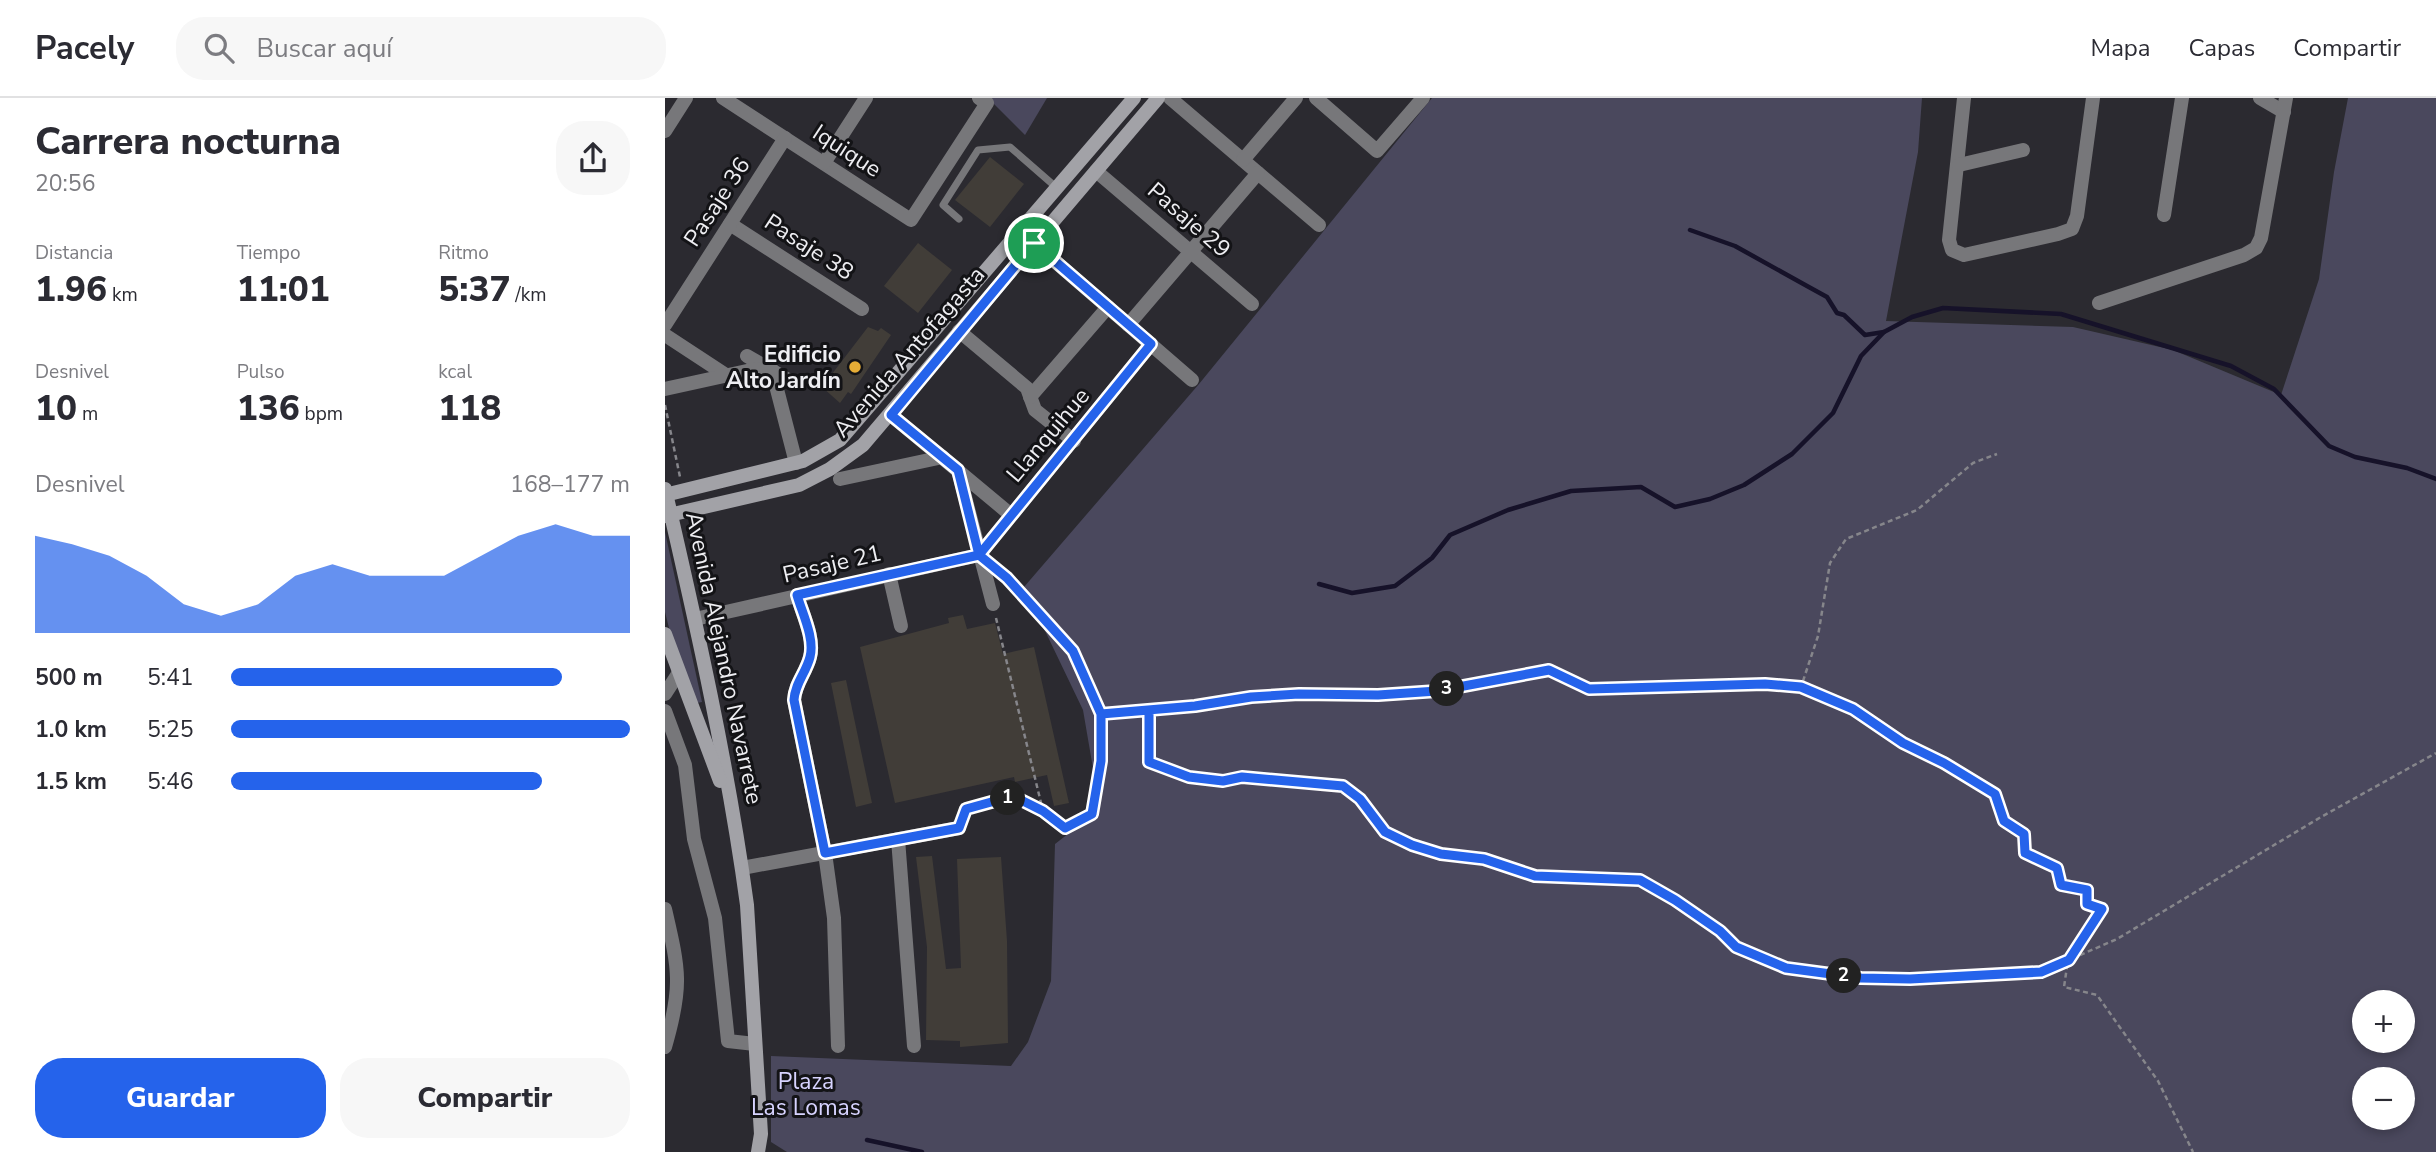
<!DOCTYPE html>
<html lang="es">
<head>
<meta charset="utf-8">
<style>
  body { margin:0; font-family:"Nunito Sans",sans-serif; background:#f7f7f7; color:#2b2b33; height:100vh; display:flex; flex-direction:column; font-size:26px; white-space:nowrap }
  * { box-sizing:border-box; margin:0 }
  p { font-size:23px; color:#7c7c81 }
  .icon { flex:none; width:38px; height:38px; fill:none; stroke:currentColor; stroke-width:2; stroke-linecap:round; stroke-linejoin:round }
  .map { position:relative; flex:1; overflow:hidden }
  .details { display:flex; flex-direction:column; background:#fff; width:665px }
  .details>* { flex:none }
  .fabs { position:absolute; left:1687px; top:892px; display:grid; gap:14px }
  .fabs a { display:grid; place-items:center; width:63px; height:63px; border-radius:50%; background:#fff; box-shadow:0 4px 10px #0003; font-size:35px }
  .pin { position:absolute; display:grid; place-items:center; width:60px; height:60px; color:#fff; margin:-30px; border:4px solid #fff; border-radius:50%; box-shadow:0 2px 7px #0007 }
  .km { position:absolute; width:35px; height:35px; margin:-18px; border-radius:50%; background:#222; color:#fff; font-size:19px; line-height:35px; text-align:center }
  .round { display:grid; place-items:center; flex:none; width:74px; height:74px; border-radius:28px; background:#f7f7f7 }
  .overview { display:flex; align-items:center; justify-content:space-between; height:119px; padding:0 35px }
  h1 { font-size:38px; font-weight:800; line-height:52px }
  .stats { display:grid; grid-template-columns:repeat(3,1fr); gap:10px; height:119px; padding:7px 35px }
  .stats div { display:grid; align-content:center }
  .stats b { font-size:35px; font-weight:800 }
  .stats small { font-size:19px; font-weight:400 }
  .stats p { font-size:19px }
  .chart { height:196px; padding:14px 35px }
  .chart p { display:flex; justify-content:space-between }
  .chart svg { width:100%; height:126px; margin-top:7px; fill:#2563eb; opacity:.7 }
  .cta { display:flex; gap:14px; margin-top:auto; padding:14px 35px }
  .cta a { flex:1; height:80px; border-radius:28px; background:#2563eb; color:#fff; font-size:28px; font-weight:800; line-height:80px; text-align:center }
  .cta a+a { background:#f7f7f7; color:#2b2b33 }
  ul { padding:0 35px; list-style:none; font-size:23px }
  li { display:grid; grid-template-columns:112px 84px 1fr; align-items:center; height:52px }
  li i { height:18px; border-radius:9px; background:#2563eb }
  header { display:flex; align-items:center; gap:42px; box-sizing:border-box; height:98px; padding:0 35px; background:#fff; border-bottom:2px solid #e1e1e2 }
  header strong { font-size:33px }
  nav { display:flex; gap:38px; margin-inline-start:auto; font-size:24px }
  .search { width:490px; height:63px; background:#f7f7f7; display:flex; align-items:center; gap:18px; box-sizing:border-box; padding:0 24px; border-radius:28px; color:#7c7c81; font-size:26px }
  main { display:flex; flex:1; min-height:0 }
  .map>svg:first-child { display:block }
  .green { fill:#4a485d; fill-rule:evenodd }
  .lines { fill:none; stroke-linecap:round; stroke-linejoin:round }
  .stream { stroke:#161229; stroke-width:4.5 }
  .building { fill:#413d38 }
  .path { stroke:#86868b; stroke-width:2.5; stroke-dasharray:5 3.5; stroke-linecap:butt }
  .lane { stroke:#77777a; stroke-width:7 }
  .street { stroke:#77777a; stroke-width:14 }
  .secondary { stroke:#a2a2a7; stroke-width:14 }
  .route-casing { stroke:#fff; stroke-width:14 }
  .route { stroke:#2563eb; stroke-width:9 }
  .poi-dot { fill:#e6ad36; stroke:#131316; stroke-width:2.5 }
  .labels { text-anchor:middle; dominant-baseline:central; stroke-width:6; stroke-linejoin:round; paint-order:stroke }
  .street-label { font-size:23px; fill:#eeeef2; stroke:#131316 }
  .poi-label { font-size:23px; font-weight:bold; fill:#eeeef2; stroke:#131316; text-anchor:end }
  .park-label { font-size:23px; fill:#d7d3ff; stroke:#131316 }
</style>
</head>
<body>
<header>
<strong>Pacely</strong>
<div class="search"><svg class="icon" aria-label="search" viewBox="0 0 24 24"><circle cx="10" cy="10" r="6"/><path d="M15 15l6 6"/></svg>Buscar aquí</div>
<nav><a>Mapa</a><a>Capas</a><a>Compartir</a></nav>
</header>
<main>
<section class="details">
<div class="overview"><div><h1>Carrera nocturna</h1><p>20:56</p></div><a class="round"><svg class="icon" aria-label="share" viewBox="0 0 24 24"><path d="M12 15V3M7 8l5-5 5 5M5 13v7h14v-7"/></svg></a></div>
<div class="stats">
<div><p>Distancia</p><b>1.96<small> km</small></b></div>
<div><p>Tiempo</p><b>11:01</b></div>
<div><p>Ritmo</p><b>5:37<small> /km</small></b></div>
</div>
<div class="stats">
<div><p>Desnivel</p><b>10<small> m</small></b></div>
<div><p>Pulso</p><b>136<small> bpm</small></b></div>
<div><p>kcal</p><b>118</b></div>
</div>
<div class="chart"><p><span>Desnivel</span>168–177 m</p>
<svg viewBox="0 0 160 44" preserveAspectRatio="none"><path d="M0 44V10L10 13L20 17L30 24L40 34L50 38L60 34L70 24L80 20L90 24L100 24L110 24L120 17L130 10L140 6L150 10L160 10V44z"/></svg>
</div>
<ul>
<li><b>500 m</b>5:41<i style="width:83%"></i></li>
<li><b>1.0 km</b>5:25<i style="width:100%"></i></li>
<li><b>1.5 km</b>5:46<i style="width:78%"></i></li>
</ul>
<div class="cta"><a>Guardar</a><a>Compartir</a></div>
</section>
<div class="map">
<svg width="1771" height="1054" viewBox="0 0 1771 1054">
  <rect width="100%" height="100%" fill="#2b2a30"/>
  <g class="green">
    <polygon points="323,0 382,0 360,37"/>
    <path d="M767,0H1257L1253,54L1221,223L1408,229L1508,252L1616,297L1654,181L1669,74L1683,0H1771V1054H122L106,1044V958L346,968L363,944L386,883L390,746L435,711L418,612L359,489L534,286ZM1699,905H1738V943H1699ZM1699,982H1738V1020H1699Z"/>
    <polygon points="0,434 37,604 32,605 8,546 0,514"/>
  </g>
  <g class="lines">
    <g class="stream">
      <polyline points="1025,132 1070,148 1142,188 1162,199 1172,215 1179,217 1200,237 1219,234"/>
      <polyline points="654,486 687,495 730,488 767,460 785,437 843,412 906,393 976,389 1010,409 1045,401 1079,387 1127,356 1168,315 1196,258 1219,234 1247,219 1278,210 1396,216 1566,268 1609,291 1664,348 1690,359 1742,370 1771,381"/>
      <polyline points="202,1042 257,1054"/>
    </g>
  </g>
  <g class="building">
    <polygon points="325,59 359,86 325,129 290,102"/>
    <polygon points="253,145 287,172 253,215 219,188"/>
    <polygon points="203,229 213,233 216,230 226,237 186,296 183,294 175,305 157,289"/>
    <polygon points="298,517 302,531 330,525 338,556 369,549 404,705 389,708 382,677 350,684 349,679 230,705 195,549 284,525 283,520"/>
    <polygon points="181,582 207,705 191,709 166,585"/>
    <polygon points="267,758 281,871 296,870 292,761 336,759 342,843 343,945 295,949 295,943 261,942 262,849 251,759"/>
  </g>
  <g class="lines">
    <g class="path">
      <polyline points="0,307 15,379"/>
      <polyline points="331,520 378,713"/>
      <polyline points="1136,589 1188,611 1238,645 1279,665 1330,696 1339,723 1359,736 1361,755 1392,770 1396,787 1422,792 1422,806 1437,811 1403,862 1399,889 1432,897 1493,983 1528,1054"/>
      <polyline points="483,612 484,664 524,679 558,683 577,679 678,688 695,701 720,734 747,747 776,756 819,761 870,778 975,782 1010,801 1055,833 1071,849 1120,870 1196,880 1245,882 1376,874 1452,841 1656,719 1771,655"/>
      <polyline points="436,616 530,608 586,599 633,596 713,597 772,593 884,572 924,591 1100,586 1136,589 1153,538 1165,465 1181,441 1252,412 1308,365 1332,356"/>
      <path d="M299,717L301,711L348,698L378,713L400,730L427,716C432,684 443,646 435,615C421,558 377,509 333,472"/>
    </g>
    <polyline class="lane" points="294,121 278,107 313,52 345,49 392,90"/>
    <g class="street">
      <polyline points="58,0 246,122 322,5 314,0"/>
      <polyline points="505,0 654,127"/>
      <polyline points="651,0 712,53 758,0"/>
      <polyline points="1299,0 1284,142 1287,152 1299,157 1393,136 1407,131 1412,118 1428,0"/>
      <polyline points="1595,0 1619,14"/>
      <polyline points="0,33 21,0"/>
      <polyline points="578,62 631,0"/>
      <polyline points="159,65 201,0"/>
      <polyline points="1294,67 1358,52"/>
      <polyline points="431,73 587,206"/>
      <polyline points="1499,117 1517,0"/>
      <polyline points="65,126 197,211"/>
      <polyline points="356,134 527,282"/>
      <polyline points="1434,205 1579,157 1591,150 1596,140 1621,0"/>
      <polyline points="0,227 120,40"/>
      <polyline points="463,227 593,75"/>
      <polyline points="294,233 362,290 370,312 409,343"/>
      <polyline points="0,237 61,277"/>
      <polyline points="82,258 125,283"/>
      <polyline points="0,291 91,271 107,272 131,365"/>
      <polyline points="365,299 443,209"/>
      <polyline points="226,317 346,417"/>
      <polyline points="293,372 328,506"/>
      <polyline points="175,381 278,359"/>
      <polyline points="314,457 486,246"/>
      <polyline points="224,476 236,528"/>
      <path d="M132,497C137,515 150,540 145,559C141,575 130,585 129,602L160,755L169,820L173,948"/>
      <polyline points="30,521 314,457"/>
      <polyline points="0,596 13,576"/>
      <polyline points="0,613 20,667 29,741 50,820 63,943 90,946"/>
      <polyline points="233,741 249,948"/>
      <polyline points="77,770 294,730"/>
      <path d="M0,811C14,872 18,887 0,949"/>
    </g>
    <g class="secondary">
      <path d="M0,391C32,529 63,667 82,807L96,1036L93,1054"/>
      <polyline points="0,397 138,363 175,342 469,0"/>
      <polyline points="0,418 134,387 165,371 198,347 493,0"/>
      <polyline points="0,536 55,683"/>
    </g>
  </g>
  <g class="lines">
    <g class="route-casing">
      <path id="route" d="M369,145L226,317L293,372L314,457L132,497C137,515 150,540 145,559C141,575 130,585 129,602L160,755L294,730L301,711L348,698L378,713L400,730L427,716L436,663V616L484,612V664L524,679L558,683L577,679L678,688L695,701L720,734L747,747L776,756L819,761L870,778L975,782L1010,802L1055,833L1071,849L1121,870L1196,880L1245,881L1376,874L1404,862L1437,811L1422,806V792L1396,787L1392,770L1360,755L1359,736L1339,723L1330,696L1279,665L1238,645L1188,611L1136,589L1100,586L924,591L884,572L772,593L713,597L634,596L586,599L530,608L436,616L408,553L342,480L314,457L486,246L369,145"/>
    </g>
    <use href="#route" class="route"/>
  </g>
  <circle class="poi-dot" cx="190" cy="269" r="7"/>
  <g class="labels">
    <g class="street-label">
      <text transform="translate(182 53) rotate(33)">Iquique</text>
      <text transform="translate(52 104) rotate(-57)">Pasaje 36</text>
      <text transform="translate(524 122) rotate(41)">Pasaje 29</text>
      <text transform="translate(144 149) rotate(33)">Pasaje 38</text>
      <text transform="translate(244 254) rotate(-49)">Avenida Antofagasta</text>
      <text transform="translate(383 337) rotate(-50)">Llanquihue</text>
      <text transform="translate(167 466) rotate(-13)">Pasaje 21</text>
      <text transform="translate(59 560) rotate(78)">Avenida Alejandro Navarrete</text>
    </g>
    <g class="poi-label">
      <text x="176" y="256">Edificio<tspan x="176" dy="26">Alto Jardín</tspan></text>
    </g>
    <g class="park-label">
      <text x="141" y="983">Plaza<tspan x="141" dy="26">Las Lomas</tspan></text>
    </g>
  </g>
</svg>
<div class="fabs">
<a>+</a>
<a>−</a>
</div>
<div class="pin" style="left:369px;top:145px;background:#1e9e55"><svg class="icon" aria-label="arrive" viewBox="0 0 24 24"><path d="M6 21V4h12l-3 4 3 4H6"/></svg></div>
<b class="km" style="left:343px;top:700px">1</b>
<b class="km" style="left:1179px;top:878px">2</b>
<b class="km" style="left:782px;top:591px">3</b>
</div>
</main>
</body>
</html>
